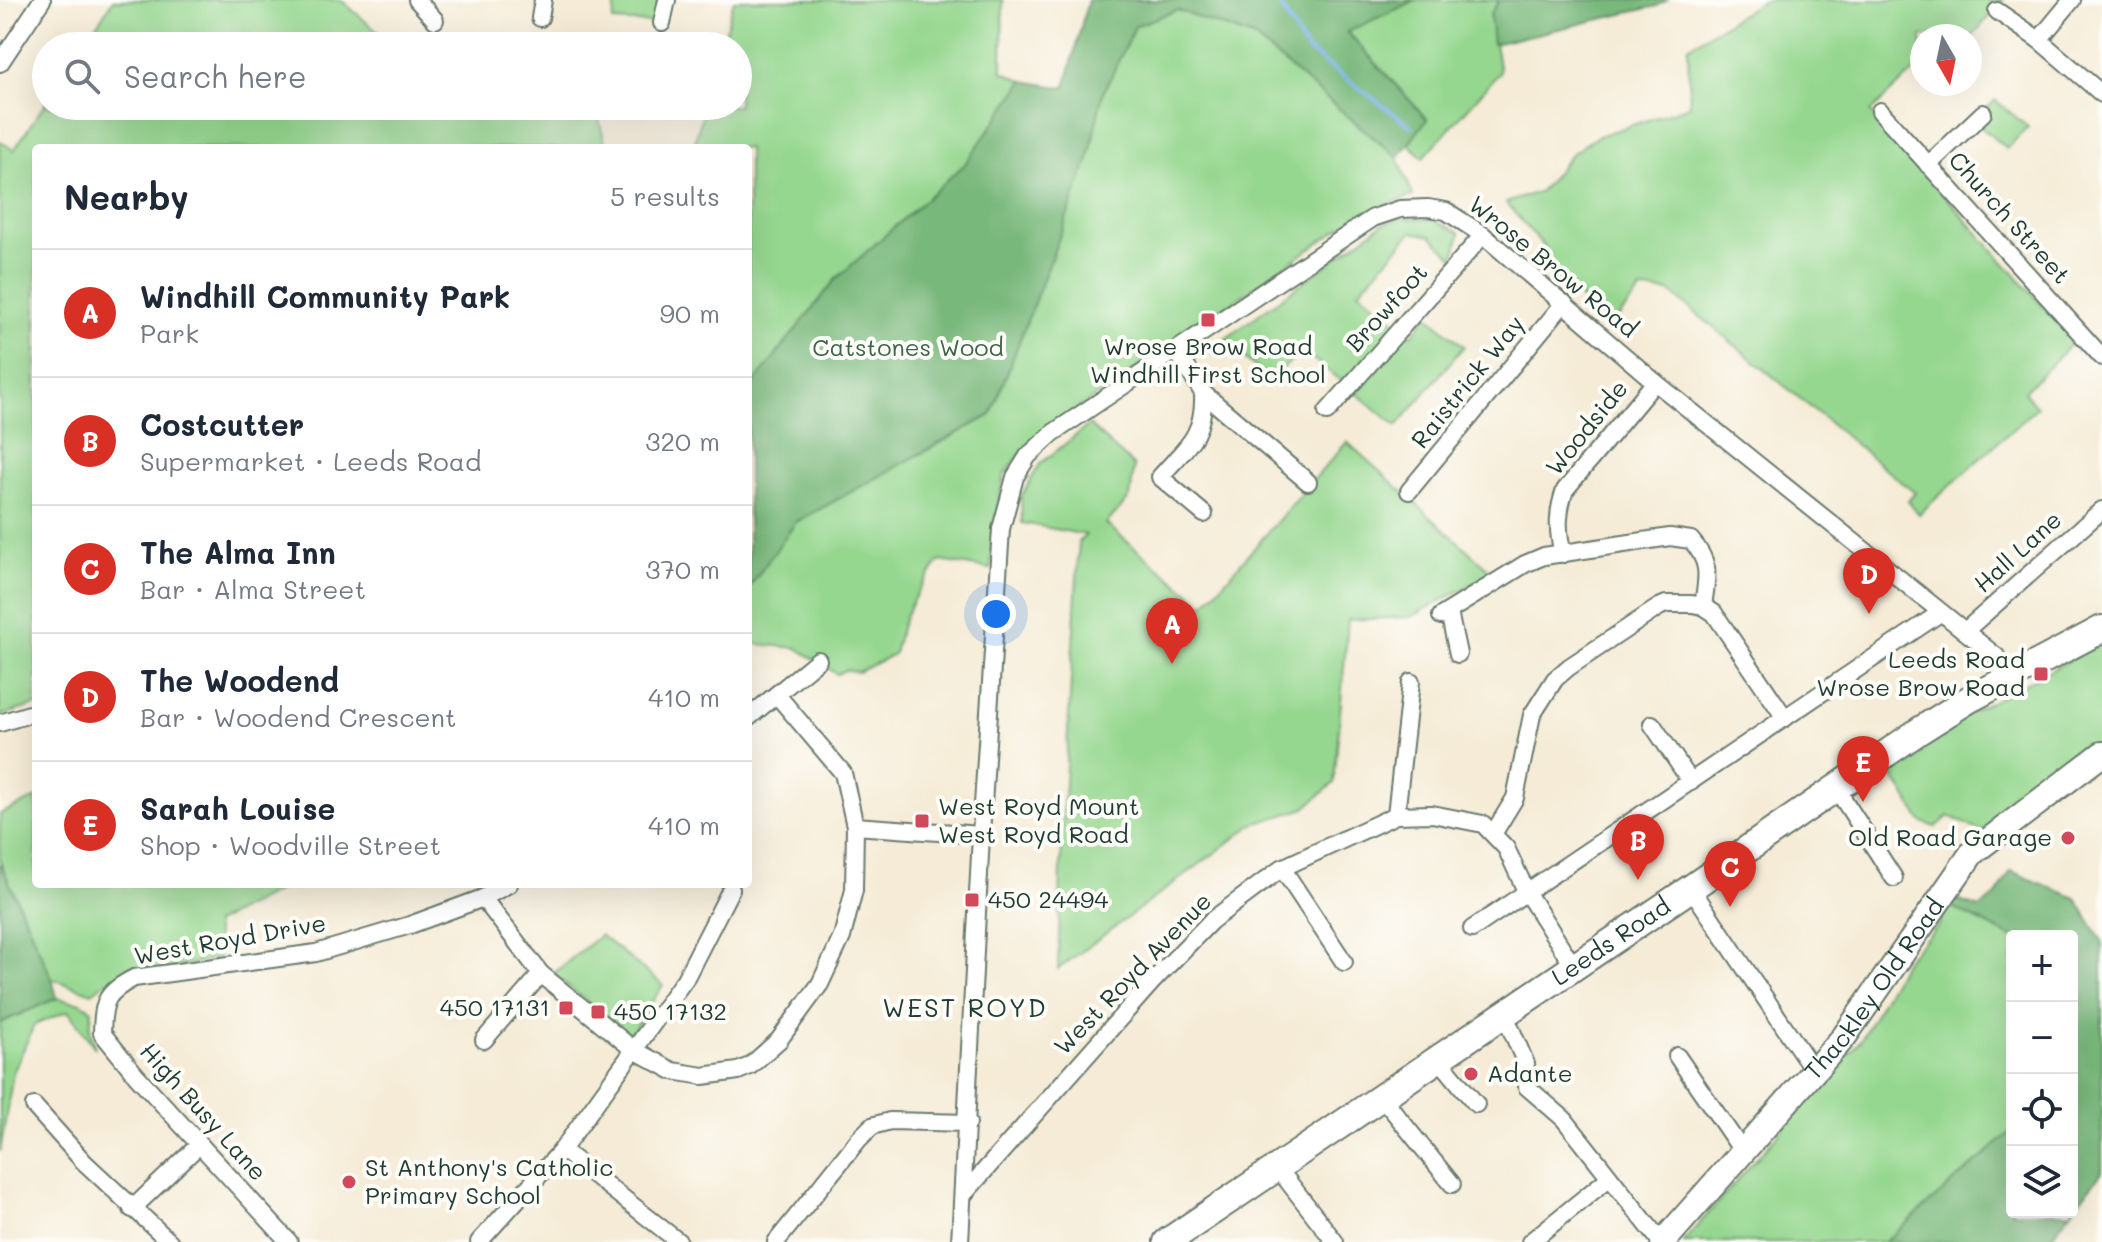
<!DOCTYPE html>
<html lang="en">
<head>
<meta charset="utf-8">
<style>
	:root { --surface:#fff; --page:#f2f2f3; --text:#1f2937; --muted:#747a83; --line:#e0e1e3; --accent:#d93025 }
	body { margin:0; font-family:Mali,sans-serif; background:var(--page); color:var(--text) }
	.controls { position:absolute; right:24px; bottom:24px; display:grid; overflow:hidden; border-radius:8px; box-shadow:0 8px 32px #0002 }
	.controls button { width:72px; height:72px; display:grid; place-items:center; padding:0; border:0; border-bottom:2px solid var(--line); background:var(--surface); color:var(--text); font:40px sans-serif }
	.compass { position:absolute; left:1910px; top:24px; width:72px; height:72px; border-radius:50%; background:var(--surface); box-shadow:0 8px 32px #0002; rotate:171deg }
	.you { position:absolute; left:996px; top:614px; width:28px; height:28px; margin:-20px; border:6px solid #fff; border-radius:50%; background:#1a73e8; box-shadow:0 0 0 12px #1a73e833 }
	.badge { display:grid; place-items:center; width:52px; height:52px; border-radius:50%; background:var(--accent); color:#fff; font-size:26px; font-weight:700 }
	.pin { position:absolute; translate:-50% -66px; filter:drop-shadow(0 2px 4px #0008) }
	.pin::after { content:''; position:absolute; top:42px; width:28px; height:24px; background:inherit; clip-path:polygon(0 0,100% 0,50% 100%) }
	.list { margin:0; padding:0; list-style:none }
	h2 { display:flex; justify-content:space-between; align-items:center; height:104px; margin:0; padding:0 32px; font-size:34px }
	h2 small { font-size:26px; font-weight:400; color:var(--muted) }
	.list li { display:grid; grid-template-columns:52px 1fr auto; gap:24px; align-items:center; box-sizing:border-box; height:128px; padding:0 32px; border-top:2px solid var(--line) }
	.list b { display:block; font-size:30px; white-space:nowrap }
	.list p { margin:0; font-size:26px; white-space:nowrap; color:var(--muted) }
	.list em { font-size:26px; font-style:normal; color:var(--muted) }
	.icon { flex:none; width:44px; height:44px; fill:none; stroke:currentColor; stroke-width:2; stroke-linecap:round; stroke-linejoin:round }
	.map { position:relative; flex:none; width:2102px; height:1242px; overflow:hidden }
	.search { position:absolute; background:var(--surface); box-shadow:0 8px 32px #0002; left:32px; top:32px; width:720px; height:88px; display:flex; align-items:center; gap:20px; box-sizing:border-box; padding:0 28px; border-radius:44px; color:var(--muted); font-size:30px }
	.panel { position:absolute; background:var(--surface); box-shadow:0 8px 32px #0002; left:32px; top:144px; width:720px; height:744px; border-radius:8px }
	.map>svg:first-child { display:block }
</style>
</head>
<body>
<div class="map">
<svg width="2102" height="1242" viewBox="0 0 2102 1242">
	<rect width="100%" height="100%" fill="#fdfcf7"/>
	<filter id="ink" filterUnits="userSpaceOnUse"><feTurbulence type="fractalNoise" baseFrequency=".0125" numOctaves="2"/><feDisplacementMap in="SourceGraphic" scale="16" xChannelSelector="R" yChannelSelector="G"/><feConvolveMatrix kernelMatrix="1 2 1 2 8 2 1 2 1" color-interpolation-filters="sRGB"/></filter>
	<filter id="wash" filterUnits="userSpaceOnUse"><feTurbulence type="fractalNoise" baseFrequency=".006" numOctaves="4" result="noise"/><feDisplacementMap in="SourceGraphic" scale="32" xChannelSelector="R" yChannelSelector="G"/><feGaussianBlur stdDeviation="1.8" result="paint"/><feColorMatrix in="noise" values="0 0 0 0 0 0 0 0 0 0 0 0 0 0 0 0 0 1.4 0 .05"/><feComposite in="paint" operator="in"/></filter>
	<g filter="url(#wash)">
		<rect width="100%" height="100%" fill="#f5ebd6"/>
		<g fill="#95d78f" stroke="#5a8a62" stroke-width="2">
			<path d="M 113,0 L 341,0 L 394,46 L 83,46 Z"/>
			<path d="M 616,0 L 659,0 L 654,23 L 613,21 Z"/>
			<path d="M 734,0 L 1003,0 L 1002,71 L 1024,81 L 965,164 L 835,280 L 748,391 L 748,148 L 693,148 L 705,106 L 738,106 L 738,46 L 721,46 Z"/>
			<path d="M 1416,0 L 1499,0 L 1490,15 L 1500,72 L 1423,158 L 1409,144 L 1427,119 L 1347,31 Z"/>
			<path d="M 1764,0 L 2003,0 L 1970,39 L 1970,36 L 1922,36 L 1922,64 L 1870,112 L 2074,341 L 2024,392 L 2037,407 L 1919,514 L 1908,501 L 1915,493 L 1670,292 L 1641,290 L 1612,325 L 1535,260 L 1546,249 L 1506,203 L 1541,191 L 1571,154 L 1596,137 L 1690,106 L 1688,47 Z"/>
			<path d="M 1177,10 L 1253,37 L 1398,158 L 1413,196 L 1362,213 L 1032,440 L 1004,475 L 992,535 L 991,569 L 940,561 C 914,594 903,613 894,654 L 858,672 L 845,670 L 837,674 L 797,648 L 748,643 L 748,589 L 796,522 L 991,415 L 1089,159 L 1102,95 L 1135,26 Z"/>
			<path d="M 1995,100 L 2028,127 L 2007,148 L 1974,122 Z"/>
			<path d="M 46,102 L 46,106 L 596,106 L 606,148 L 36,148 L 36,705 L 0,716 L 0,141 L 14,150 Z"/>
			<path d="M 1405,218 L 1434,220 L 1460,233 L 1454,258 L 1431,236 L 1412,232 L 1359,291 L 1412,335 L 1427,315 L 1464,346 L 1397,426 L 1302,350 L 1271,381 L 1224,340 L 1382,224 Z"/>
			<path d="M 1089,425 L 1134,466 L 1130,497 L 1106,524 L 1204,605 L 1347,442 L 1493,573 L 1411,617 L 1348,620 L 1334,783 L 1305,808 L 1254,824 L 1058,969 L 1062,835 L 1079,542 L 1086,535 L 1022,523 L 1021,497 L 1040,464 Z"/>
			<path d="M 2102,643 L 2102,742 L 1983,832 L 1949,816 L 1936,827 L 1922,822 L 1887,767 L 1958,719 Z"/>
			<path d="M 36,798 L 36,884 L 292,884 L 215,923 L 219,958 L 107,982 L 92,993 L 52,979 L 0,862 L 0,814 Z"/>
			<path d="M 1948,905 L 2012,937 L 2012,1131 L 1885,1242 L 1683,1242 L 1860,1041 L 1904,961 L 1939,925 Z"/>
			<path d="M 600,935 L 663,985 L 630,1036 L 553,974 Z"/>
			<path d="M 57,998 L 81,1003 L 92,1010 L 90,1029 L 95,1048 L 68,1011 L 34,1025 L 13,1073 L 0,1152 L 0,1023 Z"/>
		</g>
		<g fill="#78b87a" stroke="#4c7a57" stroke-width="2">
			<path d="M 1088,0 L 1416,0 L 1347,32 L 1427,119 L 1398,158 L 1253,37 L 1177,10 L 1135,26 L 1102,95 L 1089,159 L 991,415 L 796,522 L 748,589 L 748,391 L 835,280 L 965,164 L 1024,81 L 1065,88 Z"/>
			<path d="M 1499,0 L 1667,0 L 1657,6 L 1493,44 L 1490,15 Z"/>
			<path d="M 0,862 L 52,979 L 57,998 L 0,1023 Z"/>
			<path d="M 2011,871 L 2076,898 L 2102,941 L 2102,1172 L 2072,1210 L 2072,936 L 2012,937 L 1948,905 L 1954,899 L 1979,908 L 1995,897 Z"/>
			<path d="M 2012,1131 L 2012,1212 L 2071,1212 L 2047,1242 L 1885,1242 Z"/>
		</g>
		<g fill="none" stroke-linecap="round" stroke-linejoin="round">
			<path stroke="#80b6ef" stroke-width="4" d="M 1277,0 L 1306,49 L 1411,126"/>
		</g>
	</g>
	<g filter="url(#ink)">
		<g fill="none" stroke-linecap="round" stroke-linejoin="round">
			<defs>
				<g id="street">
					<path d="M 417,0 L 435,20"/>
					<path d="M 1997,11 L 2039,40 L 2102,94"/>
					<path d="M 540,18 L 543,0"/>
					<path d="M 662,23 L 667,0"/>
					<path d="M 2039,40 L 2072,0"/>
					<path d="M 0,63 L 42,0"/>
					<path d="M 1880,111 L 2102,357"/>
					<path d="M 1928,165 L 1983,113"/>
					<path d="M 1176,350 L 1203,393 L 1308,482"/>
					<path d="M 1203,393 C 1205,436 1186,447 1160,477 L 1204,514"/>
					<path d="M 1327,412 L 1483,235"/>
					<path d="M 1409,491 L 1564,303"/>
					<path d="M 1563,554 C 1557,530 1557,512 1565,490 L 1655,382"/>
					<path d="M 1449,612 L 1458,654"/>
					<path d="M 1441,616 L 1525,564 L 1544,556 L 1670,537 L 1691,540 C 1712,564 1707,577 1703,606"/>
					<path d="M 1965,631 L 2102,510"/>
					<path d="M 748,718 L 818,660"/>
					<path d="M 0,723 L 36,712"/>
					<path d="M 1652,724 L 1691,782"/>
					<path d="M 1836,788 L 1894,878"/>
					<path d="M 1396,815 L 1411,682"/>
					<path d="M 855,826 L 981,835"/>
					<path d="M 1493,834 L 1515,798 L 1532,715 L 1555,679 L 1569,667 L 1659,607 L 1666,604 L 1692,604 L 1703,606 L 1714,613 L 1785,718"/>
					<path d="M 1282,868 L 1344,962"/>
					<path d="M 1691,888 L 1814,1071"/>
					<path d="M 483,898 L 541,974 L 634,1050 L 673,1071 L 703,1076 L 738,1071 L 750,1066 L 779,1040 L 820,984 L 842,937 L 854,890 L 855,826 L 843,773 L 777,695"/>
					<path d="M 1472,929 L 1940,613"/>
					<path d="M 1504,1013 L 1526,1064"/>
					<path d="M 484,1040 L 541,974"/>
					<path d="M 1677,1056 L 1743,1152"/>
					<path d="M 1438,1058 L 1476,1104"/>
					<path d="M 1527,1087 L 1564,1119 L 1661,1242"/>
					<path d="M 1381,1096 L 1452,1184"/>
					<path d="M 34,1106 L 84,1162 L 170,1242"/>
					<path d="M 562,1150 L 679,1242"/>
					<path d="M 1277,1167 L 1335,1242"/>
					<path d="M 963,1195 L 1152,982 L 1211,921 L 1282,868 L 1396,815 L 1432,814 L 1483,824 L 1506,848 L 1527,893 L 1574,967"/>
					<path d="M 132,1209 L 200,1144"/>
					<path d="M 289,1242 L 136,1075 L 102,1033 C 103,1001 105,993 134,978 L 316,953 L 410,925 L 483,898 L 509,884"/>
					<path d="M 479,1242 L 562,1150 L 685,979 L 731,889"/>
					<path d="M 776,1242 L 859,1139 L 872,1126 L 890,1121 L 968,1123"/>
					<path d="M 960,1242 L 981,835 L 1001,529 L 1015,477 L 1028,456 L 1053,433 L 1373,218 L 1400,209 L 1428,208 L 1446,211 L 1483,235 L 1655,382 L 1997,657 L 2011,677"/>
					<path d="M 1530,1242 L 1609,1178"/>
				</g>
				<g id="secondary">
					<path id="s1" d="M 1663,1242 L 1844,1037 L 1972,853 L 2102,754"/>
				</g>
				<g id="primary">
					<path id="s2" d="M 1167,1242 L 1691,888 L 1919,731 L 1968,700 L 2102,629"/>
				</g>
			</defs>
			<use href="#street" stroke="#6a7a6d" stroke-width="20"/>
			<use href="#secondary" stroke="#6a7a6d" stroke-width="28"/>
			<use href="#primary" stroke="#6a7a6d" stroke-width="30"/>
			<use href="#street" stroke="#fff" stroke-width="16"/>
			<use href="#secondary" stroke="#fff" stroke-width="24"/>
			<use href="#primary" stroke="#fff" stroke-width="26"/>
		</g>
	</g>
	<g fill="#d1495b" stroke="#fdfcf7" stroke-width="3">
		<rect x="1200" y="312" width="16" height="16" rx="4"/>
		<rect x="2033" y="666" width="16" height="16" rx="4"/>
		<rect x="914" y="813" width="16" height="16" rx="4"/>
		<circle cx="2068" cy="838" r="8"/>
		<rect x="964" y="892" width="16" height="16" rx="4"/>
		<rect x="558" y="1000" width="16" height="16" rx="4"/>
		<rect x="590" y="1004" width="16" height="16" rx="4"/>
		<circle cx="1471" cy="1074" r="8"/>
		<circle cx="349" cy="1182" r="8"/>
	</g>
	<g text-anchor="middle" stroke-width="8" stroke-linejoin="round" paint-order="stroke">
		<g font-size="24" fill="#1f3d34" stroke="#fdfcf7">
			<text transform="translate(2009 218) rotate(48)" y="8">Church Street</text>
			<text transform="translate(1553 267) rotate(39)" y="8">Wrose Brow Road</text>
			<text transform="translate(1387 308) rotate(-48)" y="8">Browfoot</text>
			<text transform="translate(1468 382) rotate(-51)" y="8">Raistrick Way</text>
			<text transform="translate(1587 428) rotate(-51)" y="8">Woodside</text>
			<text transform="translate(2018 552) rotate(-42)" y="8">Hall Lane</text>
			<text transform="translate(230 940) rotate(-10)" y="8">West Royd Drive</text>
			<text dy="8" stroke="none"><textPath href="#s2" startOffset="536">Leeds Road</textPath></text>
			<text transform="translate(1133 974) rotate(-46)" y="8">West Royd Avenue</text>
			<text dy="8" stroke="none"><textPath href="#s1" startOffset="330">Thackley Old Road</textPath></text>
			<text transform="translate(203 1112) rotate(48)" y="8">High Busy Lane</text>
		</g>
		<g font-size="24" fill="#1f3d34" stroke="#fdfcf7" text-anchor="start">
			<text x="1208" y="355" text-anchor="middle">Wrose Brow Road<tspan x="1208" dy="28">Windhill First School</tspan></text>
			<text x="2025" y="668" text-anchor="end">Leeds Road<tspan x="2025" dy="28">Wrose Brow Road</tspan></text>
			<text x="938" y="815">West Royd Mount<tspan x="938" dy="28">West Royd Road</tspan></text>
			<text x="2052" y="846" text-anchor="end">Old Road Garage</text>
			<text x="988" y="908">450 24494</text>
			<text x="550" y="1016" text-anchor="end">450 17131</text>
			<text x="614" y="1020">450 17132</text>
			<text x="1487" y="1082">Adante</text>
			<text x="365" y="1176">St Anthony's Catholic<tspan x="365" dy="28">Primary School</tspan></text>
		</g>
		<g font-size="24" fill="#3c644b" stroke="#fdfcf7">
			<text x="908" y="356">Catstones Wood</text>
		</g>
		<g font-size="26" letter-spacing="2" fill="#1f3d34" stroke="#fdfcf7">
			<text x="965" y="1017">WEST ROYD</text>
		</g>
	</g>
</svg>
<div class="controls">
<button>+</button>
<button>−</button>
<button><svg class="icon" aria-label="locate" viewBox="0 0 24 24"><circle cx="12" cy="12" r="6"/><path d="M12 2v4M12 18v4M2 12h4M18 12h4"/></svg></button>
<button><svg class="icon" aria-label="layers" viewBox="0 0 24 24"><path d="M12 4l9 5-9 5-9-5zM3 14l9 5 9-5"/></svg></button>
</div>
<svg class="compass" viewBox="-18 -18 36 36"><path d="M0-13l5 13h-10z" fill="#e53935"/><path d="M0 13l5-13h-10z" fill="#747a83"/></svg>
<div class="you"></div>
<div class="pin badge" style="left:1172px;top:664px">A</div>
<div class="pin badge" style="left:1638px;top:880px">B</div>
<div class="pin badge" style="left:1730px;top:907px">C</div>
<div class="pin badge" style="left:1869px;top:614px">D</div>
<div class="pin badge" style="left:1863px;top:802px">E</div>
<div class="search"><svg class="icon" aria-label="search" viewBox="0 0 24 24"><circle cx="10" cy="10" r="6"/><path d="M15 15l6 6"/></svg>Search here</div>
<section class="panel">
<h2>Nearby<small>5 results</small></h2>
<ul class="list">
<li><span class="badge">A</span><div><b>Windhill Community Park</b><p>Park</p></div><em>90 m</em></li>
<li><span class="badge">B</span><div><b>Costcutter</b><p>Supermarket · Leeds Road</p></div><em>320 m</em></li>
<li><span class="badge">C</span><div><b>The Alma Inn</b><p>Bar · Alma Street</p></div><em>370 m</em></li>
<li><span class="badge">D</span><div><b>The Woodend</b><p>Bar · Woodend Crescent</p></div><em>410 m</em></li>
<li><span class="badge">E</span><div><b>Sarah Louise</b><p>Shop · Woodville Street</p></div><em>410 m</em></li>
</ul>
</section>
</div>
</body>
</html>
